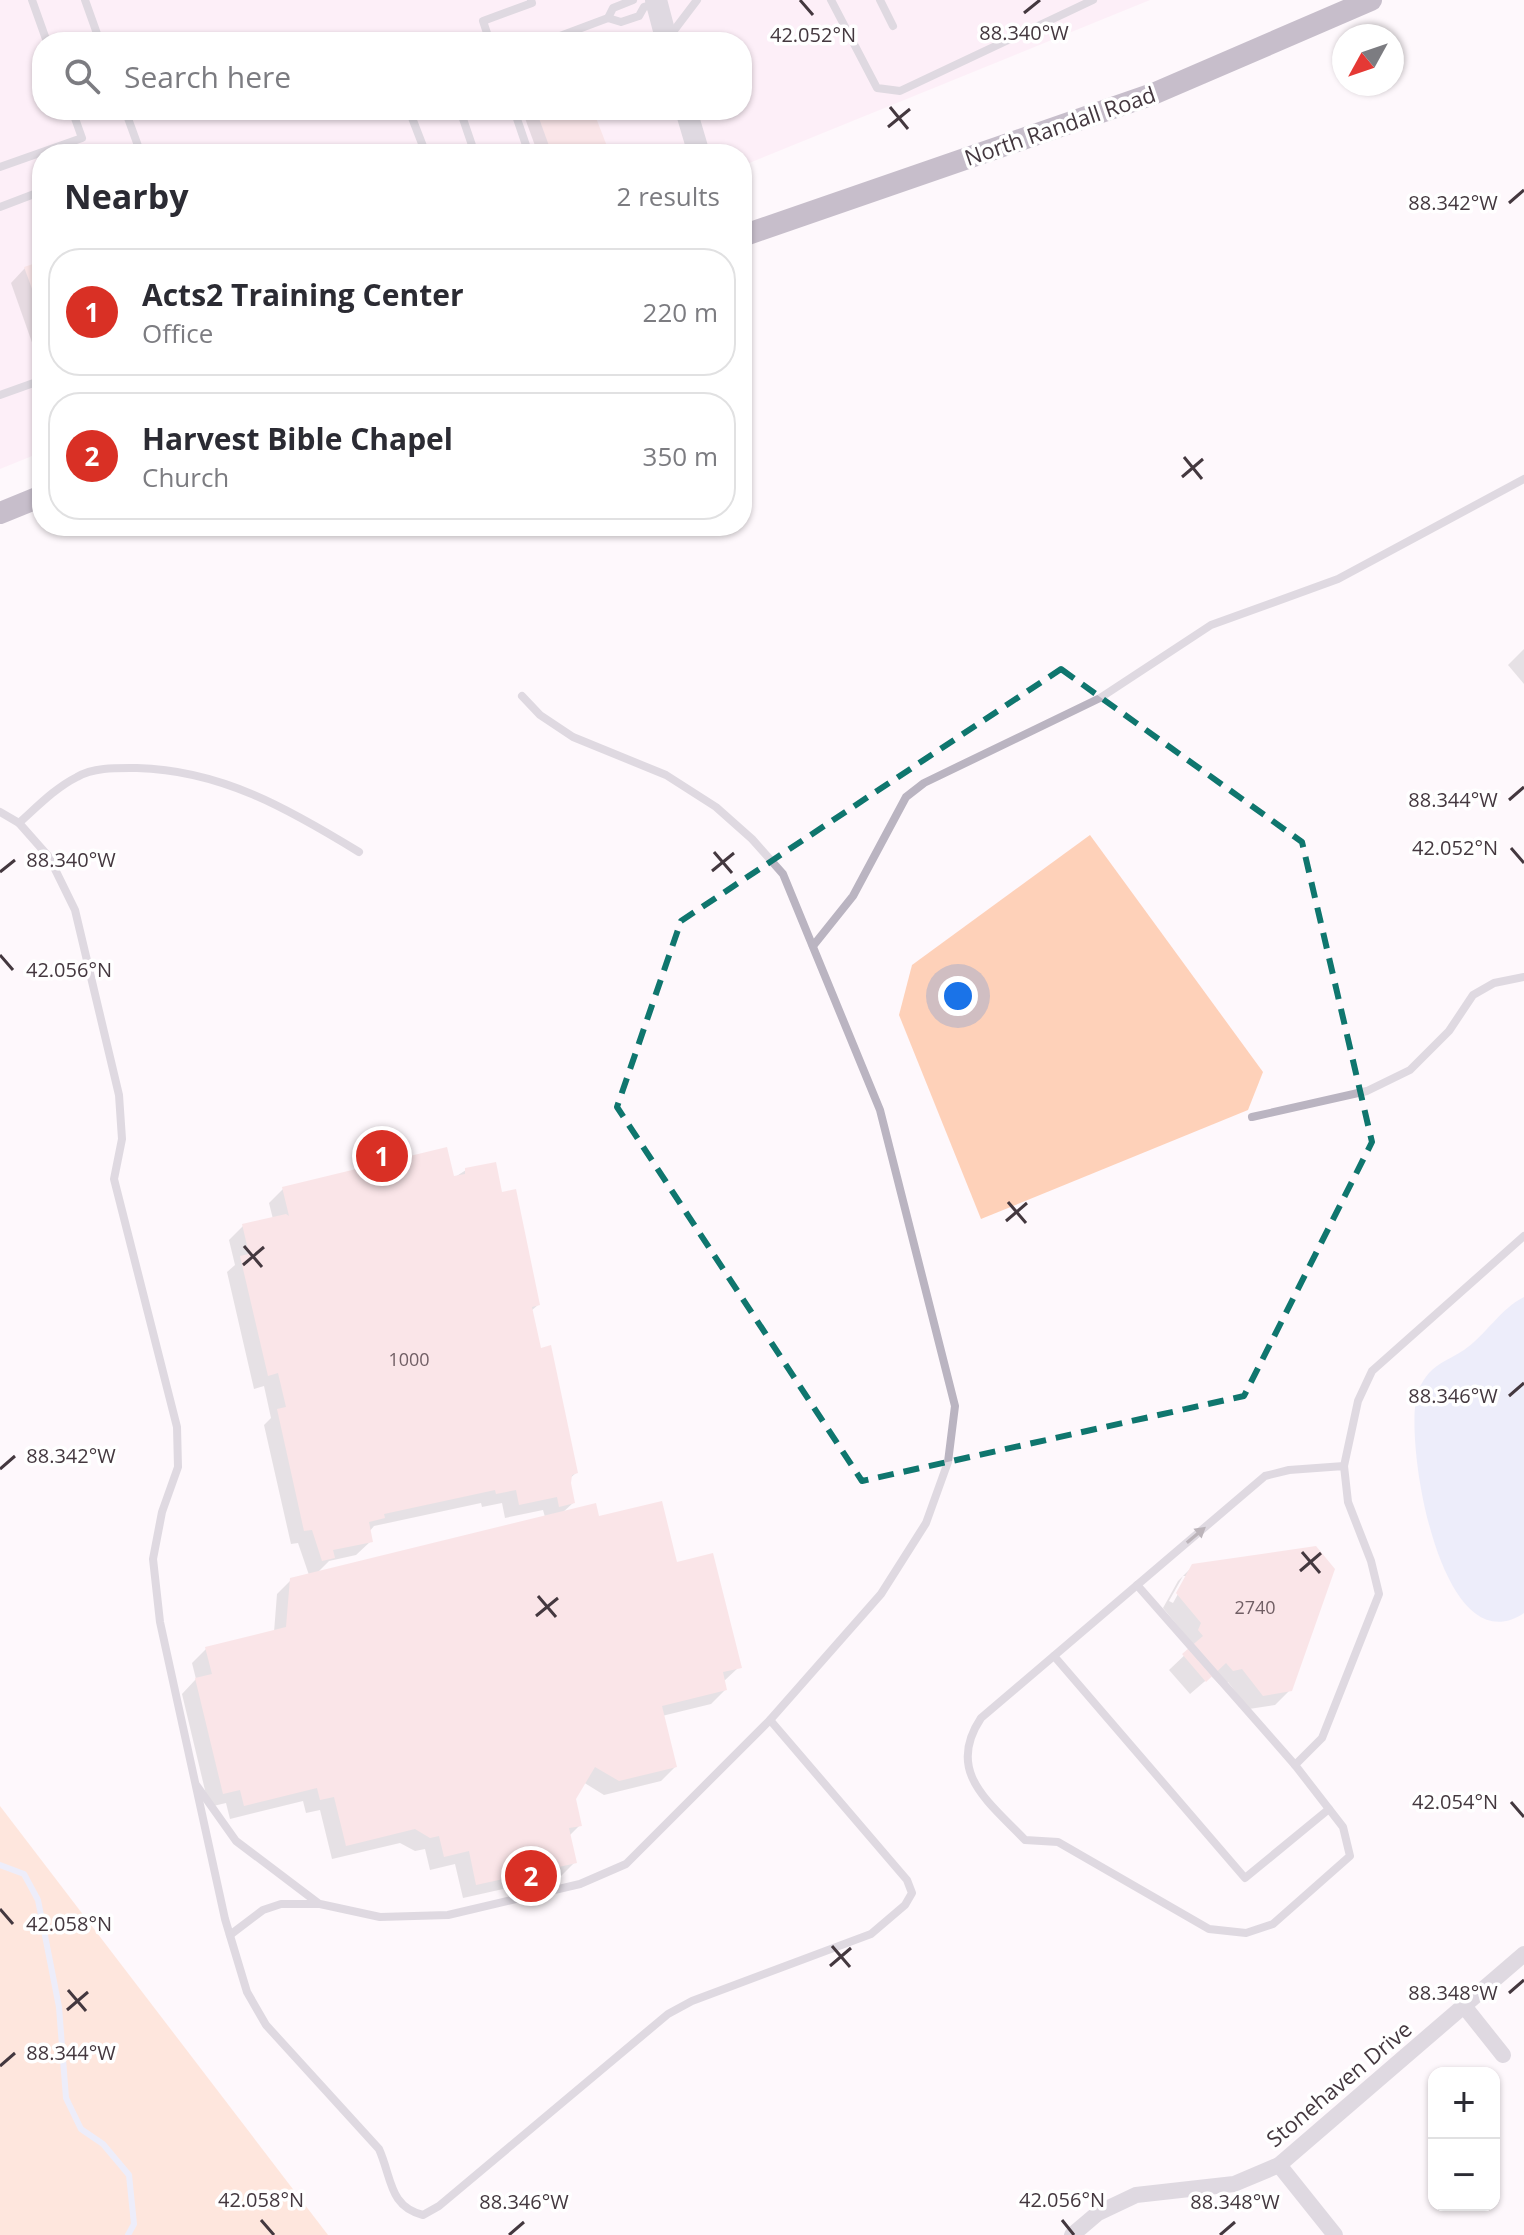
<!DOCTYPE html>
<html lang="en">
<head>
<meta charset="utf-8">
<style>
	:root { --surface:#fff; --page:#f7f7f7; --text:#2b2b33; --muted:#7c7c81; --line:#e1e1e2; --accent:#d93025 }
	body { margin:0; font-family:"Open Sans",sans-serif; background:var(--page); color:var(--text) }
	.controls { position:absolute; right:24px; bottom:24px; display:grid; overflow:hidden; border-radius:16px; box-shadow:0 2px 6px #0004 }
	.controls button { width:72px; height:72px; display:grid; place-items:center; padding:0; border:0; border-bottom:2px solid var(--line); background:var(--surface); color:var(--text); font:40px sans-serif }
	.compass { position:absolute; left:1332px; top:24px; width:72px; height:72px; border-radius:50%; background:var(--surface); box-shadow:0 2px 6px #0004; rotate:230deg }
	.you { position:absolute; left:958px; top:996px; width:28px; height:28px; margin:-20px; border:6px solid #fff; border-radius:50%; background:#1a73e8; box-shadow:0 0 0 12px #1a73e833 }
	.badge { display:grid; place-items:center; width:52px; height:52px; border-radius:50%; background:var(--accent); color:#fff; font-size:26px; font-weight:700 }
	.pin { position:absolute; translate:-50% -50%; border:4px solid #fff; box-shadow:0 2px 8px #0006 }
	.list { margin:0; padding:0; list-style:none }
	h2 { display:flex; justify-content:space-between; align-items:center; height:104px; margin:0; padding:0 32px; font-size:34px }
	h2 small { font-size:26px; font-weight:400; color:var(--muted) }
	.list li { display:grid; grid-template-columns:52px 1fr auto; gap:24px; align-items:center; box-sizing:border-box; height:128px; margin:0 16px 16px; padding:0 16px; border:2px solid var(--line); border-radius:32px }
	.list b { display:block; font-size:30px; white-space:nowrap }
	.list p { margin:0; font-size:26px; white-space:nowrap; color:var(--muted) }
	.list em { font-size:26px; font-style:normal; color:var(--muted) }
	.icon { flex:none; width:44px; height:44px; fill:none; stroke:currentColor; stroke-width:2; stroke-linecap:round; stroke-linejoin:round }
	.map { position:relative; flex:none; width:1524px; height:2235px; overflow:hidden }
	.search { position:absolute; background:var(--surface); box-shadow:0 2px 6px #0004; left:32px; top:32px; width:720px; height:88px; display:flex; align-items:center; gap:20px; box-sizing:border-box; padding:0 28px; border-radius:32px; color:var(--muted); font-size:30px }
	.panel { position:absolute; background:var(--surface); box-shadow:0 2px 6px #0004; left:32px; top:144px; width:720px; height:392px; border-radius:32px }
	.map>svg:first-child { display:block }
</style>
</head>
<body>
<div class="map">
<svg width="1524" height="2235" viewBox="0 0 1524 2235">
	<rect width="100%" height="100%" fill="#fef8fc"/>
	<path fill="#fde5f3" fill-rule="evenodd" d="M 0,0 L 1150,0 L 742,166 L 742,154 L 42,154 L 42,452 L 0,469 ZM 42,42 L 742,42 L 742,110 L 42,110 Z"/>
	<g fill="#fed1b9">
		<path d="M 1090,835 L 1263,1072 L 1248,1110 L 981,1219 L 899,1015 L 912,965 Z"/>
		<path d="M 0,1806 L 328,2235 L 0,2235 Z"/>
	</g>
	<path fill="#dae0f9" d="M 1524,1297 L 1524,1613 C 1441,1669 1404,1443 1417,1395 C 1419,1387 1424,1379 1429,1373 C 1439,1362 1452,1358 1464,1350 C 1486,1335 1500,1309 1524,1297 Z"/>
	<g fill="#0003" fill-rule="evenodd">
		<path d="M 522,110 L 591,110 L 607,154 L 538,154 Z"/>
		<path d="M 42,263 L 42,349 L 35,351 L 11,283 L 25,268 Z"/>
		<path d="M 1524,649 L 1524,684 L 1508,665 Z"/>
		<path d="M 466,1170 L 501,1194 L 538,1305 L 531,1311 L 539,1350 L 576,1473 L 569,1479 L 573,1503 L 562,1513 L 598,1519 L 675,1564 L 739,1667 L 723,1682 L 725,1690 L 711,1704 L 662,1716 L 675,1767 L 661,1781 L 604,1795 L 583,1782 L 574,1798 L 580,1825 L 569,1836 L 575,1862 L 561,1876 L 463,1898 L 455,1864 L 430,1870 L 425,1849 L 415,1851 L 400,1843 L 332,1859 L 320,1810 L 306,1813 L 303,1801 L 230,1819 L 226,1803 L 209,1807 L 182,1694 L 196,1679 L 192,1663 L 206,1649 L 274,1632 L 277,1594 L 291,1580 L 309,1575 L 298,1543 L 291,1544 L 264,1425 L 271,1418 L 264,1386 L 254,1389 L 227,1272 L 235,1265 L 229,1240 L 243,1226 L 273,1219 L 269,1203 L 283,1189 L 452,1179 ZM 481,1503 L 482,1507 L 502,1503 L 505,1518 L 543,1510 L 545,1517 L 317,1573 L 329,1561 L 356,1555 L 371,1541 L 369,1532 L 374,1526 Z"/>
		<path d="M 1193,1566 L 1290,1690 L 1275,1705 L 1249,1709 L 1228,1682 L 1219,1684 L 1211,1676 L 1190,1694 L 1169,1670 L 1190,1650 L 1188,1638 L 1163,1608 L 1178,1581 ZM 1183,1576 L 1188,1576 L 1173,1603 L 1169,1601 Z"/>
	</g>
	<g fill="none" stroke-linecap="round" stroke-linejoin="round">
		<path stroke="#dae0f9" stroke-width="6" d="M 0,1865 L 24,1874 L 38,1900 L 59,2007 L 66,2098 L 81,2129 L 103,2144 L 129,2175 L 134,2224 L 128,2235"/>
	</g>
	<g fill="#f6cfd1">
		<path d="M 536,110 L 593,110 L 610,154 L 552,154 Z"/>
		<path d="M 42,261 L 42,316 L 24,267 Z"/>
		<path d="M 447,1147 L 454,1176 L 465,1174 L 465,1168 L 496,1162 L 502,1192 L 516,1189 L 540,1305 L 532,1307 L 541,1348 L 551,1345 L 578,1473 L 572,1475 L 571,1483 L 575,1503 L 559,1507 L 557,1497 L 519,1505 L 516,1490 L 496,1494 L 495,1490 L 384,1514 L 385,1518 L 369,1522 L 373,1542 L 333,1550 L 335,1558 L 322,1561 L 312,1530 L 304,1531 L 277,1409 L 286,1407 L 278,1373 L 268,1376 L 240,1256 L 249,1254 L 242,1224 L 286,1214 L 289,1216 L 282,1187 Z"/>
		<path d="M 662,1501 L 677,1562 L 713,1553 L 742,1668 L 723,1672 L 727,1690 L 662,1706 L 677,1767 L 619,1781 L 595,1767 L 576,1799 L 582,1826 L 569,1828 L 577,1863 L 476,1885 L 469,1851 L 444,1857 L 439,1836 L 430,1838 L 415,1829 L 346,1846 L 334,1797 L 320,1800 L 317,1788 L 244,1806 L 240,1790 L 223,1794 L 195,1678 L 212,1674 L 205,1647 L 286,1627 L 290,1578 L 596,1503 L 599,1516 Z"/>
		<path d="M 1316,1546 L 1335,1569 L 1292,1691 L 1263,1696 L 1242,1669 L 1233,1671 L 1226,1663 L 1206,1682 L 1182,1654 L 1203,1636 L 1198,1630 L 1201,1623 L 1176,1593 L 1192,1564 Z"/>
	</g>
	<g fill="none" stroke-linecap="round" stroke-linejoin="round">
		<g stroke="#bab4c1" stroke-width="8">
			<path d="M 32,0 L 47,42"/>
			<path d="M 85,0 L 100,42"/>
			<path d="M 831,0 L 877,88 L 900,91 L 1093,0"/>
			<path d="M 880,0 L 893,26"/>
			<path d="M 608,18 L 613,8 L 633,0"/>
			<path d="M 669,37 L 697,0"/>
			<path d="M 490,42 L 483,21 L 532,3 L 531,0"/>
			<path d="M 544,42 L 608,18 L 621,22 L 639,16 L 644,7 L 656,4"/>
			<path d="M 125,110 L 141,154"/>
			<path d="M 409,110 L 426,154"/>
			<path d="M 460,110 L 475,154"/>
			<path d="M 514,110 L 529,154"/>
			<path d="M 0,167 L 82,138 L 72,110"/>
			<path d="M 0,207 L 42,191"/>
			<path d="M 0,395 L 42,380"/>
			<path d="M 0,812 L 19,823"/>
			<path d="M 359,852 C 289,809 221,770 137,768 C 118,768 94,767 77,777 C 55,788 37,807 19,823 L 49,857 L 75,910 L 119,1095 L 122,1139 L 114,1179 L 177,1427 L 178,1467 L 162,1512 L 153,1559 L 160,1622 L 225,1919 L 247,1992 L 266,2025 L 379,2149 C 392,2178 389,2207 423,2215 L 439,2206 L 668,2014 L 692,2001 L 871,1934 L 905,1905 L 912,1893 L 907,1880 L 770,1720"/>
			<path d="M 813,946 L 853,896 L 906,797 L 924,783 L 1100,698 L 1211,625 L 1338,579 L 1524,479"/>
			<path d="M 1252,1117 L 1367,1091 L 1410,1070 L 1449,1031 L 1473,995 L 1494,983 L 1524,977"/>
			<path d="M 1344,1466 L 1289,1470 L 1265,1476 L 981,1718 C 945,1772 989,1802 1025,1840 L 1058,1842 L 1209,1929 L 1246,1933 L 1273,1924 L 1350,1856 L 1343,1827 L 1295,1765 L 1322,1738 L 1379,1594 L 1371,1561 L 1348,1502 L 1344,1466 L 1358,1401 L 1372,1371 L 1524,1236"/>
			<path d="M 1137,1585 L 1295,1765"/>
			<path d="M 1054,1656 L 1245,1878 L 1329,1809"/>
			<path d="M 197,1786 L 236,1841 L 318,1903"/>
			<path d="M 230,1935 L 263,1910 L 281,1904 L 320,1904 L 380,1917 L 448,1915 L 580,1884 L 626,1864 L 770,1720 L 881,1594 L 926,1523 L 948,1462 L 955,1406 L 880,1110 L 783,874 L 752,839 L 716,807 L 666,775 L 573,737 L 540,715 L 522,696"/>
		</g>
		<g stroke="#bab4c1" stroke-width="16">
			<path d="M 1464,2006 L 1503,2055"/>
			<path d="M 1279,2165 L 1335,2235"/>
			<path d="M 1072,2235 L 1098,2213 L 1136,2195 L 1234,2184 L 1279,2165 L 1524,1954"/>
		</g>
		<g stroke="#bab4c1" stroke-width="22">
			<path d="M 656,0 L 667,42"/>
			<path d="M 686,110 L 699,154"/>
		</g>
		<g stroke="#857990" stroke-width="22">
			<path d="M 742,236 L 1153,94 L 1371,0"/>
			<path d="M 0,513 L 42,496"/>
		</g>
	</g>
	<defs><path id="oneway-solid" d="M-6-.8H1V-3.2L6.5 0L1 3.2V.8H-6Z" transform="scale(2)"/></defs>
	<use fill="#6d636c" href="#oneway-solid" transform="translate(1196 1535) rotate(-40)"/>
	<path d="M0 0H1524V2235H0ZM 1061,669 L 1302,842 L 1372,1142 L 1244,1396 L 862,1481 L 617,1107 L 681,921 Z" fill="#fef8fc" fill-opacity=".55" fill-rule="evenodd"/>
	<path fill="none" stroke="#0f766e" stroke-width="6" stroke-dasharray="16 10" stroke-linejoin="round" d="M 1061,669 L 1302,842 L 1372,1142 L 1244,1396 L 862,1481 L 617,1107 L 681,921 Z"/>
	<path fill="none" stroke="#44383f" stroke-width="3" d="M 800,0 L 813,15M 1024,13 L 1040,0M 890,107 L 908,129M 888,127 L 910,109M 1509,203 L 1524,190M 1184,457 L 1202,479M 1182,477 L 1203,459M 1509,800 L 1524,787M 1511,848 L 1524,863M 714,852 L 732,873M 712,871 L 734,853M 0,872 L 15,860M 0,955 L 13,970M 1008,1202 L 1026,1223M 1006,1221 L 1027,1203M 244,1246 L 262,1267M 243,1265 L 264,1247M 1509,1396 L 1524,1383M 0,1469 L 15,1456M 1302,1552 L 1320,1573M 1300,1571 L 1321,1553M 538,1596 L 556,1617M 536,1616 L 558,1598M 1511,1802 L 1524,1817M 0,1909 L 13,1924M 832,1946 L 850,1967M 830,1966 L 851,1948M 68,1990 L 86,2011M 1509,1993 L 1524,1980M 67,2010 L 88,1992M 0,2066 L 15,2053M 261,2220 L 274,2235M 1062,2220 L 1074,2235M 509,2235 L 524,2222M 1220,2235 L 1235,2222"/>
	<g text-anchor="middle" stroke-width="7" stroke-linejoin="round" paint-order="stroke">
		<g font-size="18" fill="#705e64">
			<text x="409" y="1366">1000</text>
			<text x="1255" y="1614">2740</text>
		</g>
		<g font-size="22" fill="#44383f" stroke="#fff">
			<text transform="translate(1060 126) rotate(-19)" y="8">North Randall Road</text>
			<text transform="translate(1339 2084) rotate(-40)" y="8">Stonehaven Drive</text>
		</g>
	</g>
	<g font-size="20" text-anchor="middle" fill="#44383f" stroke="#fff" stroke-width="7" stroke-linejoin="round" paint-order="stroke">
		<text x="1024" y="40">88.340°W</text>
		<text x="813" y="42">42.052°N</text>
		<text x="1453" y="210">88.342°W</text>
		<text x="1453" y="807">88.344°W</text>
		<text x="1455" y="855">42.052°N</text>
		<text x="71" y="867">88.340°W</text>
		<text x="69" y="977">42.056°N</text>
		<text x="1453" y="1403">88.346°W</text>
		<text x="71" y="1463">88.342°W</text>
		<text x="1455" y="1809">42.054°N</text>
		<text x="69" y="1931">42.058°N</text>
		<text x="1453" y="2000">88.348°W</text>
		<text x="71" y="2060">88.344°W</text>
		<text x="261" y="2207">42.058°N</text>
		<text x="1062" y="2207">42.056°N</text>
		<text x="524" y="2209">88.346°W</text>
		<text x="1235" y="2209">88.348°W</text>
	</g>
</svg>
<div class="controls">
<button>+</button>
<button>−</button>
</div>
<svg class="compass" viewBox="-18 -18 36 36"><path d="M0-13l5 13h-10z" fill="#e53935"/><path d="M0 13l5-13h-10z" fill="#7c7c81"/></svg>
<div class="you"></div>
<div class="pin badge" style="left:382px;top:1156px">1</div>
<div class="pin badge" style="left:531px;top:1876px">2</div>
<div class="search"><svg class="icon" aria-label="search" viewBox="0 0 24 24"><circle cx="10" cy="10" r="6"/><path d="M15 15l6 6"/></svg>Search here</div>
<section class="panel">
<h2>Nearby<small>2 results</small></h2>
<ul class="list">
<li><span class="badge">1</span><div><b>Acts2 Training Center</b><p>Office</p></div><em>220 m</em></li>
<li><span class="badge">2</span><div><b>Harvest Bible Chapel</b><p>Church</p></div><em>350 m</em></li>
</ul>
</section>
</div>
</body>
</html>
